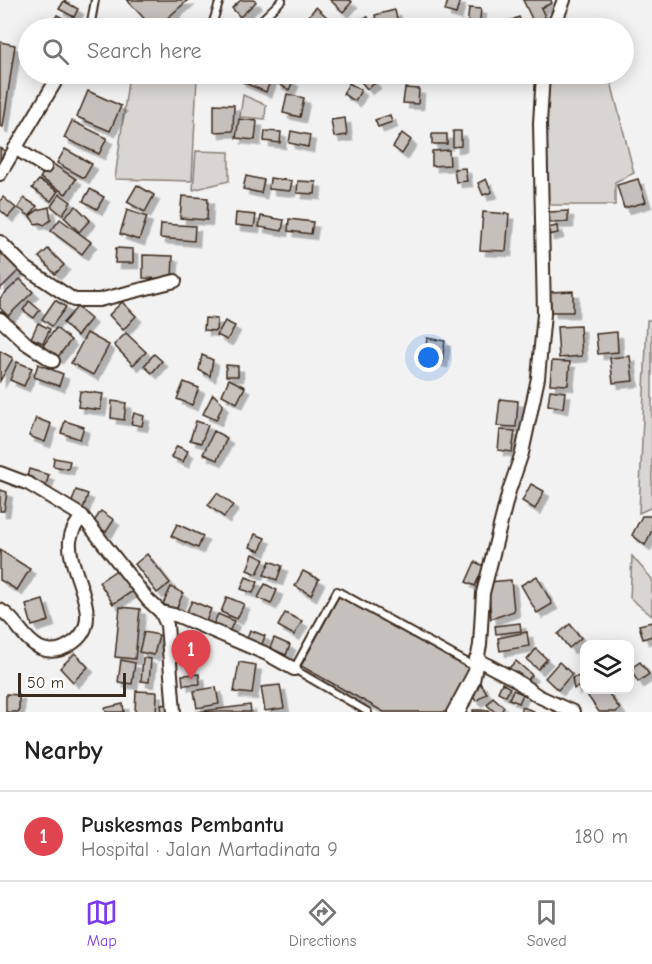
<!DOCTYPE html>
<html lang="en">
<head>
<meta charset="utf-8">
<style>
	:root { --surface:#fff; --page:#f6f6f6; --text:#222; --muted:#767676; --line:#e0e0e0; --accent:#7c3aed }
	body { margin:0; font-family:"Comic Neue",sans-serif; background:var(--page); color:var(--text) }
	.controls { position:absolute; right:18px; bottom:18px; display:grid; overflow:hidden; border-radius:12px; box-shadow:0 3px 15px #0003 }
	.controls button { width:54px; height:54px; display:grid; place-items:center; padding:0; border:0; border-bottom:2px solid var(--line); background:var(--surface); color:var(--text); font:30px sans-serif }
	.scale { position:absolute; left:18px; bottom:15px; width:108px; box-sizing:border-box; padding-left:6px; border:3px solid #3b2a1e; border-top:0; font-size:16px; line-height:21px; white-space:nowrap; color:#3b2a1e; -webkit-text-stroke:4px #fff; paint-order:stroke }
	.you { position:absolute; left:429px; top:358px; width:21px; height:21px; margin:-15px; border:4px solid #fff; border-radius:50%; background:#1a73e8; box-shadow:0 0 0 9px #1a73e833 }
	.badge { display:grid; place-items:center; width:39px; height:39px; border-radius:50%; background:var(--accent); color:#fff; font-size:20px; font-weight:700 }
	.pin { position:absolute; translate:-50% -50px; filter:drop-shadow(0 2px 3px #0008) }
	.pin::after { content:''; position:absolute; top:32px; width:21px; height:18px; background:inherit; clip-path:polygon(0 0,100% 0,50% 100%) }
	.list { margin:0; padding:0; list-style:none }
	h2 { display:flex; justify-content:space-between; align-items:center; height:78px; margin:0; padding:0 24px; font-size:26px }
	h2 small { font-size:20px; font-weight:400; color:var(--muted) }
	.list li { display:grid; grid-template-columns:39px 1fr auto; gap:18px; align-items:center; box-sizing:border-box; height:90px; padding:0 24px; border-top:2px solid var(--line) }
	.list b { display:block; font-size:22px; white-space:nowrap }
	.list p { margin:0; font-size:20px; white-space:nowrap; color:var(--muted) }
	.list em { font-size:20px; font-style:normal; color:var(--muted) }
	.icon { flex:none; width:33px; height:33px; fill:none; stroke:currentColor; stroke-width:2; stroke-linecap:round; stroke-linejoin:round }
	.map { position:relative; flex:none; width:652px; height:712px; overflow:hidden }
	.search { position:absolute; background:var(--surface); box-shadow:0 3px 15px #0003; left:18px; right:18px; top:18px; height:66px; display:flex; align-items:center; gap:15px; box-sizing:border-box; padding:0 21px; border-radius:33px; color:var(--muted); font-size:22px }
	.sheet { height:168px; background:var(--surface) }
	nav { display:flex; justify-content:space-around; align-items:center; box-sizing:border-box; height:84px; border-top:2px solid var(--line); background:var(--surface); font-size:16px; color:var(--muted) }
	nav a { display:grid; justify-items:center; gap:3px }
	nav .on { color:var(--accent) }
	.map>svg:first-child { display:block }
</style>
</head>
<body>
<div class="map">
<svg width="652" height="712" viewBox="0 0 652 712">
	<defs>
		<filter id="shadow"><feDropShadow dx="5.5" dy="5.5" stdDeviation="0" flood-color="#0004"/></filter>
	</defs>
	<rect width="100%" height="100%" fill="#f3f2f2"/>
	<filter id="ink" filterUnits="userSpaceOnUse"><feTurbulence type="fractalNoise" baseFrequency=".0167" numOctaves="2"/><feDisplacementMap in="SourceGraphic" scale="12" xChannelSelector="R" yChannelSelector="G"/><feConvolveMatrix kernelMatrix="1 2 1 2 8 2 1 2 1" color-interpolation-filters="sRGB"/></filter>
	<g filter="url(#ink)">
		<g fill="#d8d5d2" stroke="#8a8078" stroke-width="1.5">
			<path d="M 129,74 L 197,77 L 192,181 L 115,179 Z"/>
			<path d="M 545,74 L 609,74 L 634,173 L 615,182 L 615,205 L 551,205 L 545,199 Z"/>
			<path d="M 243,95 L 266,105 L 265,119 L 240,117 Z"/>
			<path d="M 196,151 L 229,152 L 229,181 L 193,190 Z"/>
			<path d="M 647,320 L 652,320 L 652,507 L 639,513 Z"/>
			<path d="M 632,556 L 652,579 L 652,616 L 630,598 Z"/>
		</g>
		<g fill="#c6c0bd" stroke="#3b2a1e" stroke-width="1.5" filter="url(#shadow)">
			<path d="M 127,0 L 188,0 L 156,28 L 153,28 Z"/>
			<path d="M 241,0 L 254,0 L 256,2 L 240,17 L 232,8 Z"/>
			<path d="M 330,0 L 349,0 L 352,2 L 343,12 Z"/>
			<path d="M 448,0 L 460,0 L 456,14 L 445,11 Z"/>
			<path d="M 523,0 L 551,0 L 552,3 L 541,8 L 545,17 L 534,23 Z"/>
			<path d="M 64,1 L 78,9 L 74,17 L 59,9 Z"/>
			<path d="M 316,7 L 328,18 L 320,27 L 308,17 Z"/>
			<path d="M 469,8 L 481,9 L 479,28 L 467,28 Z"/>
			<path d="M 395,10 L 398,23 L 378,28 L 375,15 Z"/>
			<path d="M 57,15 L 70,22 L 67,28 L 51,27 Z"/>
			<path d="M 368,17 L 370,28 L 356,28 L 354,20 Z"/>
			<path d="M 519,17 L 523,26 L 518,28 L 496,28 L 496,27 Z"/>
			<path d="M 299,20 L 310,28 L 292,28 Z"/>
			<path d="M 0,42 L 15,45 L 3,127 L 0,126 Z"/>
			<path d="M 243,74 L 273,74 L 266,92 L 240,81 Z"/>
			<path d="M 365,74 L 368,74 L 375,83 L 367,89 L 359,79 Z"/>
			<path d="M 282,75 L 293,81 L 289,90 L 277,83 Z"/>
			<path d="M 349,83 L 361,90 L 355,101 L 343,94 Z"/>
			<path d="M 405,88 L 419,89 L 418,104 L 403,103 Z"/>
			<path d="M 88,91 L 121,106 L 110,131 L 77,117 Z"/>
			<path d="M 287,94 L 304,98 L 300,117 L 283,113 Z"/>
			<path d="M 214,104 L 234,105 L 233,131 L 214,132 Z"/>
			<path d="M 390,115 L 392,122 L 378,127 L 375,120 Z"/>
			<path d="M 345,118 L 347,135 L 334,137 L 331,120 Z"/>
			<path d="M 239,119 L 257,121 L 255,140 L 236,138 Z"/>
			<path d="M 72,121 L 107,138 L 99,154 L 64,138 Z"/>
			<path d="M 265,131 L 281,132 L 280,143 L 264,141 Z"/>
			<path d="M 291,131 L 310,135 L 308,147 L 289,143 Z"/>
			<path d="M 453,131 L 461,131 L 461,146 L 453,147 Z"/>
			<path d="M 402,133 L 411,140 L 402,154 L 393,147 Z"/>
			<rect x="432" y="134" width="15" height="10"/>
			<path d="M 0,148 L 5,151 L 0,161 Z"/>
			<path d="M 65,149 L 92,164 L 84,178 L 57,163 Z"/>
			<path d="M 449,150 L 450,165 L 432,166 L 432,151 Z"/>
			<path d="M 50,162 L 76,179 L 66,194 L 40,178 Z"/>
			<path d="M 465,168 L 467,181 L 456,182 L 454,169 Z"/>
			<path d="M 246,176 L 264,180 L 261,193 L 243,189 Z"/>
			<path d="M 270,178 L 292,181 L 290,191 L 269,189 Z"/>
			<path d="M 486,179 L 492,192 L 483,195 L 478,183 Z"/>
			<path d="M 638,179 L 646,202 L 624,208 L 617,185 Z"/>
			<path d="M 39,180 L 58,191 L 51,201 L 32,188 Z"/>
			<path d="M 298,181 L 316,182 L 315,194 L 297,193 Z"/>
			<path d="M 137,185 L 154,195 L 145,212 L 127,202 Z"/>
			<path d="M 90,189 L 104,197 L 97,209 L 83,201 Z"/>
			<path d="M 60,194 L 71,202 L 62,215 L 51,206 Z"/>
			<path d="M 182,196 L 208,198 L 207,220 L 180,218 Z"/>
			<path d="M 3,197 L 16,208 L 8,217 L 0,210 L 0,201 Z"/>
			<path d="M 24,198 L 37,206 L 30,216 L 18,208 Z"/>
			<path d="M 76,206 L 90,220 L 79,232 L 64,217 Z"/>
			<path d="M 49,207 L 51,220 L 44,225 L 40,223 L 35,224 L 30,216 L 38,210 Z"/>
			<path d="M 127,210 L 147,217 L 139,240 L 120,234 Z"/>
			<path d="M 568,211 L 568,222 L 550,223 L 549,212 Z"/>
			<path d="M 483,212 L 509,214 L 506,251 L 480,250 Z"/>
			<path d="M 236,213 L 256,215 L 254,227 L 235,225 Z"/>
			<path d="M 261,216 L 284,220 L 282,231 L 259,227 Z"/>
			<path d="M 60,219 L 91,242 L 82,254 L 51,231 Z"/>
			<path d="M 289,219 L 313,222 L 311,234 L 288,231 Z"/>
			<path d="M 161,224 L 195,226 L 194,241 L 160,238 Z"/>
			<path d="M 557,226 L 558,233 L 548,235 L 547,228 Z"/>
			<path d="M 116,248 L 133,249 L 133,263 L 115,263 Z"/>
			<path d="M 0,249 L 20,269 L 0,289 Z"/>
			<path d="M 48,249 L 64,265 L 55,274 L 39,257 Z"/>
			<path d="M 143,255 L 173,256 L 172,279 L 143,278 Z"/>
			<path d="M 20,279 L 33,292 L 8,316 L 0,308 L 0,298 Z"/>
			<path d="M 573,291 L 573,312 L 551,312 L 550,292 Z"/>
			<path d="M 55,300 L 66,307 L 52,326 L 42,319 Z"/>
			<path d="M 29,301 L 40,310 L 34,318 L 23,310 Z"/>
			<path d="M 122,302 L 136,316 L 123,330 L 109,315 Z"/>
			<path d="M 77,307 L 91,319 L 77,336 L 63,323 Z"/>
			<path d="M 205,318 L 217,319 L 216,331 L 204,330 Z"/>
			<path d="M 225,321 L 235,326 L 227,340 L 217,335 Z"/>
			<path d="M 38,323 L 50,329 L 43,343 L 31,338 Z"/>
			<path d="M 580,326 L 582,356 L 559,358 L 557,327 Z"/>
			<path d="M 56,328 L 71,340 L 57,358 L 42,347 Z"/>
			<path d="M 617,332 L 618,352 L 598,354 L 596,334 Z"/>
			<path d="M 87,333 L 109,345 L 93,375 L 71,363 Z"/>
			<path d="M 126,333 L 146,352 L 133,365 L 114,345 Z"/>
			<path d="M 427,338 L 445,341 L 442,362 L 424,359 Z"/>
			<path d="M 0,351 L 13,358 L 0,381 Z"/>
			<path d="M 154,354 L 162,361 L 152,373 L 144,366 Z"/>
			<path d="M 202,355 L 213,360 L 210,376 L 199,370 Z"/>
			<path d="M 630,356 L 633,381 L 613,383 L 610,358 Z"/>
			<path d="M 552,361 L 570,362 L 568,385 L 550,384 Z"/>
			<path d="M 17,362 L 32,368 L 24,386 L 10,380 Z"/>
			<path d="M 38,364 L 63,374 L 59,386 L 34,377 Z"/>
			<path d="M 226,365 L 238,366 L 238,376 L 226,376 Z"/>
			<path d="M 229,379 L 245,387 L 237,403 L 222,395 Z"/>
			<path d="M 184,382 L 199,388 L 192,405 L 177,399 Z"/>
			<path d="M 550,390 L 565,392 L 563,408 L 548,405 Z"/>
			<path d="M 80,391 L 103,394 L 100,410 L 78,407 Z"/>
			<path d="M 213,394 L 223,404 L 216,420 L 203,414 Z"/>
			<path d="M 500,399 L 518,401 L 516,427 L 497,426 Z"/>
			<path d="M 112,401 L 126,403 L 124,420 L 111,418 Z"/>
			<path d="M 134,413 L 144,416 L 142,426 L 131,424 Z"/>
			<path d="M 36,418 L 51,424 L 45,442 L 29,436 Z"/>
			<path d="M 65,421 L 84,427 L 80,439 L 61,433 Z"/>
			<path d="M 196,421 L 208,425 L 201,443 L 190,440 Z"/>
			<path d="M 500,430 L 515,431 L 512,452 L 498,450 Z"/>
			<path d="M 214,431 L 227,438 L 217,460 L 203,454 Z"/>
			<path d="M 177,446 L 188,451 L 183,462 L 171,457 Z"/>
			<path d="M 54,458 L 70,461 L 68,469 L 53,466 Z"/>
			<path d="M 29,469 L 49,475 L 45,487 L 26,481 Z"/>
			<path d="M 531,484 L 544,491 L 535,509 L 522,501 Z"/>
			<path d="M 0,490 L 7,492 L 4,511 L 0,511 Z"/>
			<path d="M 76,490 L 88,494 L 83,509 L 71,505 Z"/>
			<path d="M 217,493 L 233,505 L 224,517 L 208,505 Z"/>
			<path d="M 101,511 L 114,520 L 106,532 L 93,523 Z"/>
			<path d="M 642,516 L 652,516 L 652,530 L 645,545 L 632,535 Z"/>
			<path d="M 177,524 L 203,536 L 198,548 L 171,536 Z"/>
			<path d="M 255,534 L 265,538 L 260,551 L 250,547 Z"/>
			<path d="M 0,550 L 30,569 L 17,590 L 0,580 Z"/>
			<path d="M 147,554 L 170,583 L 157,593 L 135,564 Z"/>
			<path d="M 253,554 L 264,559 L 257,574 L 247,570 Z"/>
			<path d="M 270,561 L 282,566 L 277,580 L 264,575 Z"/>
			<path d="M 475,562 L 484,566 L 475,586 L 466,582 Z"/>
			<path d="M 118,569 L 133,591 L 113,604 L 99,582 Z"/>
			<path d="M 303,571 L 319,579 L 311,595 L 295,586 Z"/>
			<path d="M 537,576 L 552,604 L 537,613 L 521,585 Z"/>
			<path d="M 246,577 L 258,582 L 253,593 L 241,589 Z"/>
			<path d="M 511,580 L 514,611 L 491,619 L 488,582 Z"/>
			<path d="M 265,584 L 277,590 L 271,604 L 258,598 Z"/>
			<path d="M 171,587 L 183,593 L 176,610 L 163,604 Z"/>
			<path d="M 339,596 L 472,670 L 449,712 L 384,712 L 301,666 Z"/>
			<path d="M 227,597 L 244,604 L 237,619 L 221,612 Z"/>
			<path d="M 43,600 L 49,621 L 32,626 L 26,605 Z"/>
			<path d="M 192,601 L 211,609 L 206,621 L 186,613 Z"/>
			<path d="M 120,607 L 140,609 L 135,659 L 115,657 Z"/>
			<path d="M 285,613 L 302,621 L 294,635 L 278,626 Z"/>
			<path d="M 218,614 L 234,621 L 229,632 L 213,625 Z"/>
			<path d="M 652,622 L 652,636 L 643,639 L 639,625 Z"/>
			<path d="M 520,623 L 521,631 L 496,634 L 495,626 Z"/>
			<path d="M 570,624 L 581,638 L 569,648 L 558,634 Z"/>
			<path d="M 250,630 L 265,636 L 261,647 L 246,641 Z"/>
			<path d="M 144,632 L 159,635 L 154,655 L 139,652 Z"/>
			<path d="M 527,632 L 529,646 L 500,651 L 498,638 Z"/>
			<path d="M 274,638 L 290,645 L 286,655 L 270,648 Z"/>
			<path d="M 536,649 L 547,659 L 538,669 L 527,660 Z"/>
			<path d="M 75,653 L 88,667 L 73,682 L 60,668 Z"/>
			<path d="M 143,658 L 151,659 L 149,682 L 141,681 Z"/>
			<path d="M 121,660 L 135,663 L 132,684 L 118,682 Z"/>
			<path d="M 516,661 L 532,675 L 524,684 L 508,669 Z"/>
			<path d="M 239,662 L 256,665 L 252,694 L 234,692 Z"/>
			<path d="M 559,662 L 572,674 L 558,690 L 545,678 Z"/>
			<path d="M 640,662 L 649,674 L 638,682 L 630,669 Z"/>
			<path d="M 199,674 L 200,684 L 183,685 L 182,675 Z"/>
			<path d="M 584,675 L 584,684 L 574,689 L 572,678 Z"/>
			<path d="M 480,683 L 487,693 L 476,701 L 472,695 Z"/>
			<path d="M 502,683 L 510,688 L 506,696 L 498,692 Z"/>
			<path d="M 280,685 L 284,708 L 265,711 L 261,687 Z"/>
			<path d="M 216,687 L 219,704 L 197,708 L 194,691 Z"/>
			<path d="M 513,690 L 523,694 L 519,703 L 509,699 Z"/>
			<path d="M 588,690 L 606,690 L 620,709 L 616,712 L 599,712 L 585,692 Z"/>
			<path d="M 136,691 L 157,692 L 156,712 L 135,712 Z"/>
			<path d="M 6,694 L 19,695 L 19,712 L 6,712 Z"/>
			<path d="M 493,697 L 504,707 L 501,712 L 495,712 L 487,705 Z"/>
			<path d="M 123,704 L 124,712 L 106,712 L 105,708 Z"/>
			<path d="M 168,704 L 169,712 L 162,712 L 161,705 Z"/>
			<path d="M 250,705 L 251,712 L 196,712 Z"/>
			<path d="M 522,707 L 534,711 L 534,712 L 520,712 Z"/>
			<path d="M 473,710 L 489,710 L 490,712 L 473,712 Z"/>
		</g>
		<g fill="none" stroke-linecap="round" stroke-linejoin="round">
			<defs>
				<g id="lane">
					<path d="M 90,28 L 95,0"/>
					<path d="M 211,28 L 220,0"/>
					<path d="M 253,28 L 282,0"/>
					<path d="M 368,712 L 294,669 L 337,591 L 475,667"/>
					<path d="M 450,712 L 471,673"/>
				</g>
				<g id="street">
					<path d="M 553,28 L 564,0"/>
					<path d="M 15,148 L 45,167"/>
					<path d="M 0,174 L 60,74"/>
					<path d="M 0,242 L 26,268 L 74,300 L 99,300 L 175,281"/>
					<path d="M 0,319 L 27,344 L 53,361"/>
					<path d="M 0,473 L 29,484 L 82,516"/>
					<path d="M 0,610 C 17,619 22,639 40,648 C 51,653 62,650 71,644 C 109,621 67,573 70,541 C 71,531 77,523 82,516 L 148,600 L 161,612 L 167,625 L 174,712"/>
					<path d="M 161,612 L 178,616 L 267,654 L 294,669"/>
					<path d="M 476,659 L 514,679 L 538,696 L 573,712"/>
					<path d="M 459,712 L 473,681 L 480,645 L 483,593 L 509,491 L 522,453 L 538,378 L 544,314 L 540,123 L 543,74"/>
				</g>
			</defs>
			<use href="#lane" stroke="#3b2a1e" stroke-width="10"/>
			<use href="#street" stroke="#3b2a1e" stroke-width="16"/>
			<use href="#lane" stroke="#fff" stroke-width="6"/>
			<use href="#street" stroke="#fff" stroke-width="12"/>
		</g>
	</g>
</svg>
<div class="controls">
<button><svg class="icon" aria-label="layers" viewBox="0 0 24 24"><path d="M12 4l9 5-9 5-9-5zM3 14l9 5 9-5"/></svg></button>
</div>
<div class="scale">50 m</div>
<div class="you"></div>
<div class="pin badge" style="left:191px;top:680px;background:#e0444e">1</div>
<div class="search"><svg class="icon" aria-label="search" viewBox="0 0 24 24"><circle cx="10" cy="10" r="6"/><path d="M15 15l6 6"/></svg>Search here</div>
</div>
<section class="sheet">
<h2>Nearby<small></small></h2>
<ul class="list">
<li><span class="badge" style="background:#e0444e">1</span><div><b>Puskesmas Pembantu</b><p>Hospital · Jalan Martadinata 9</p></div><em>180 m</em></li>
</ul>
</section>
<nav>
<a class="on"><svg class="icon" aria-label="map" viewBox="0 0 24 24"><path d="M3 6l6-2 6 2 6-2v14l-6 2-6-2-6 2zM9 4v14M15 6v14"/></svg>Map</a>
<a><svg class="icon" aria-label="directions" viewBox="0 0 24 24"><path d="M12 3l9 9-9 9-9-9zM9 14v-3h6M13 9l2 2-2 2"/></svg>Directions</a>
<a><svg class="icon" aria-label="saved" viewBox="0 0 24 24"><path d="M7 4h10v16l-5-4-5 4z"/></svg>Saved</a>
</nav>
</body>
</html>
